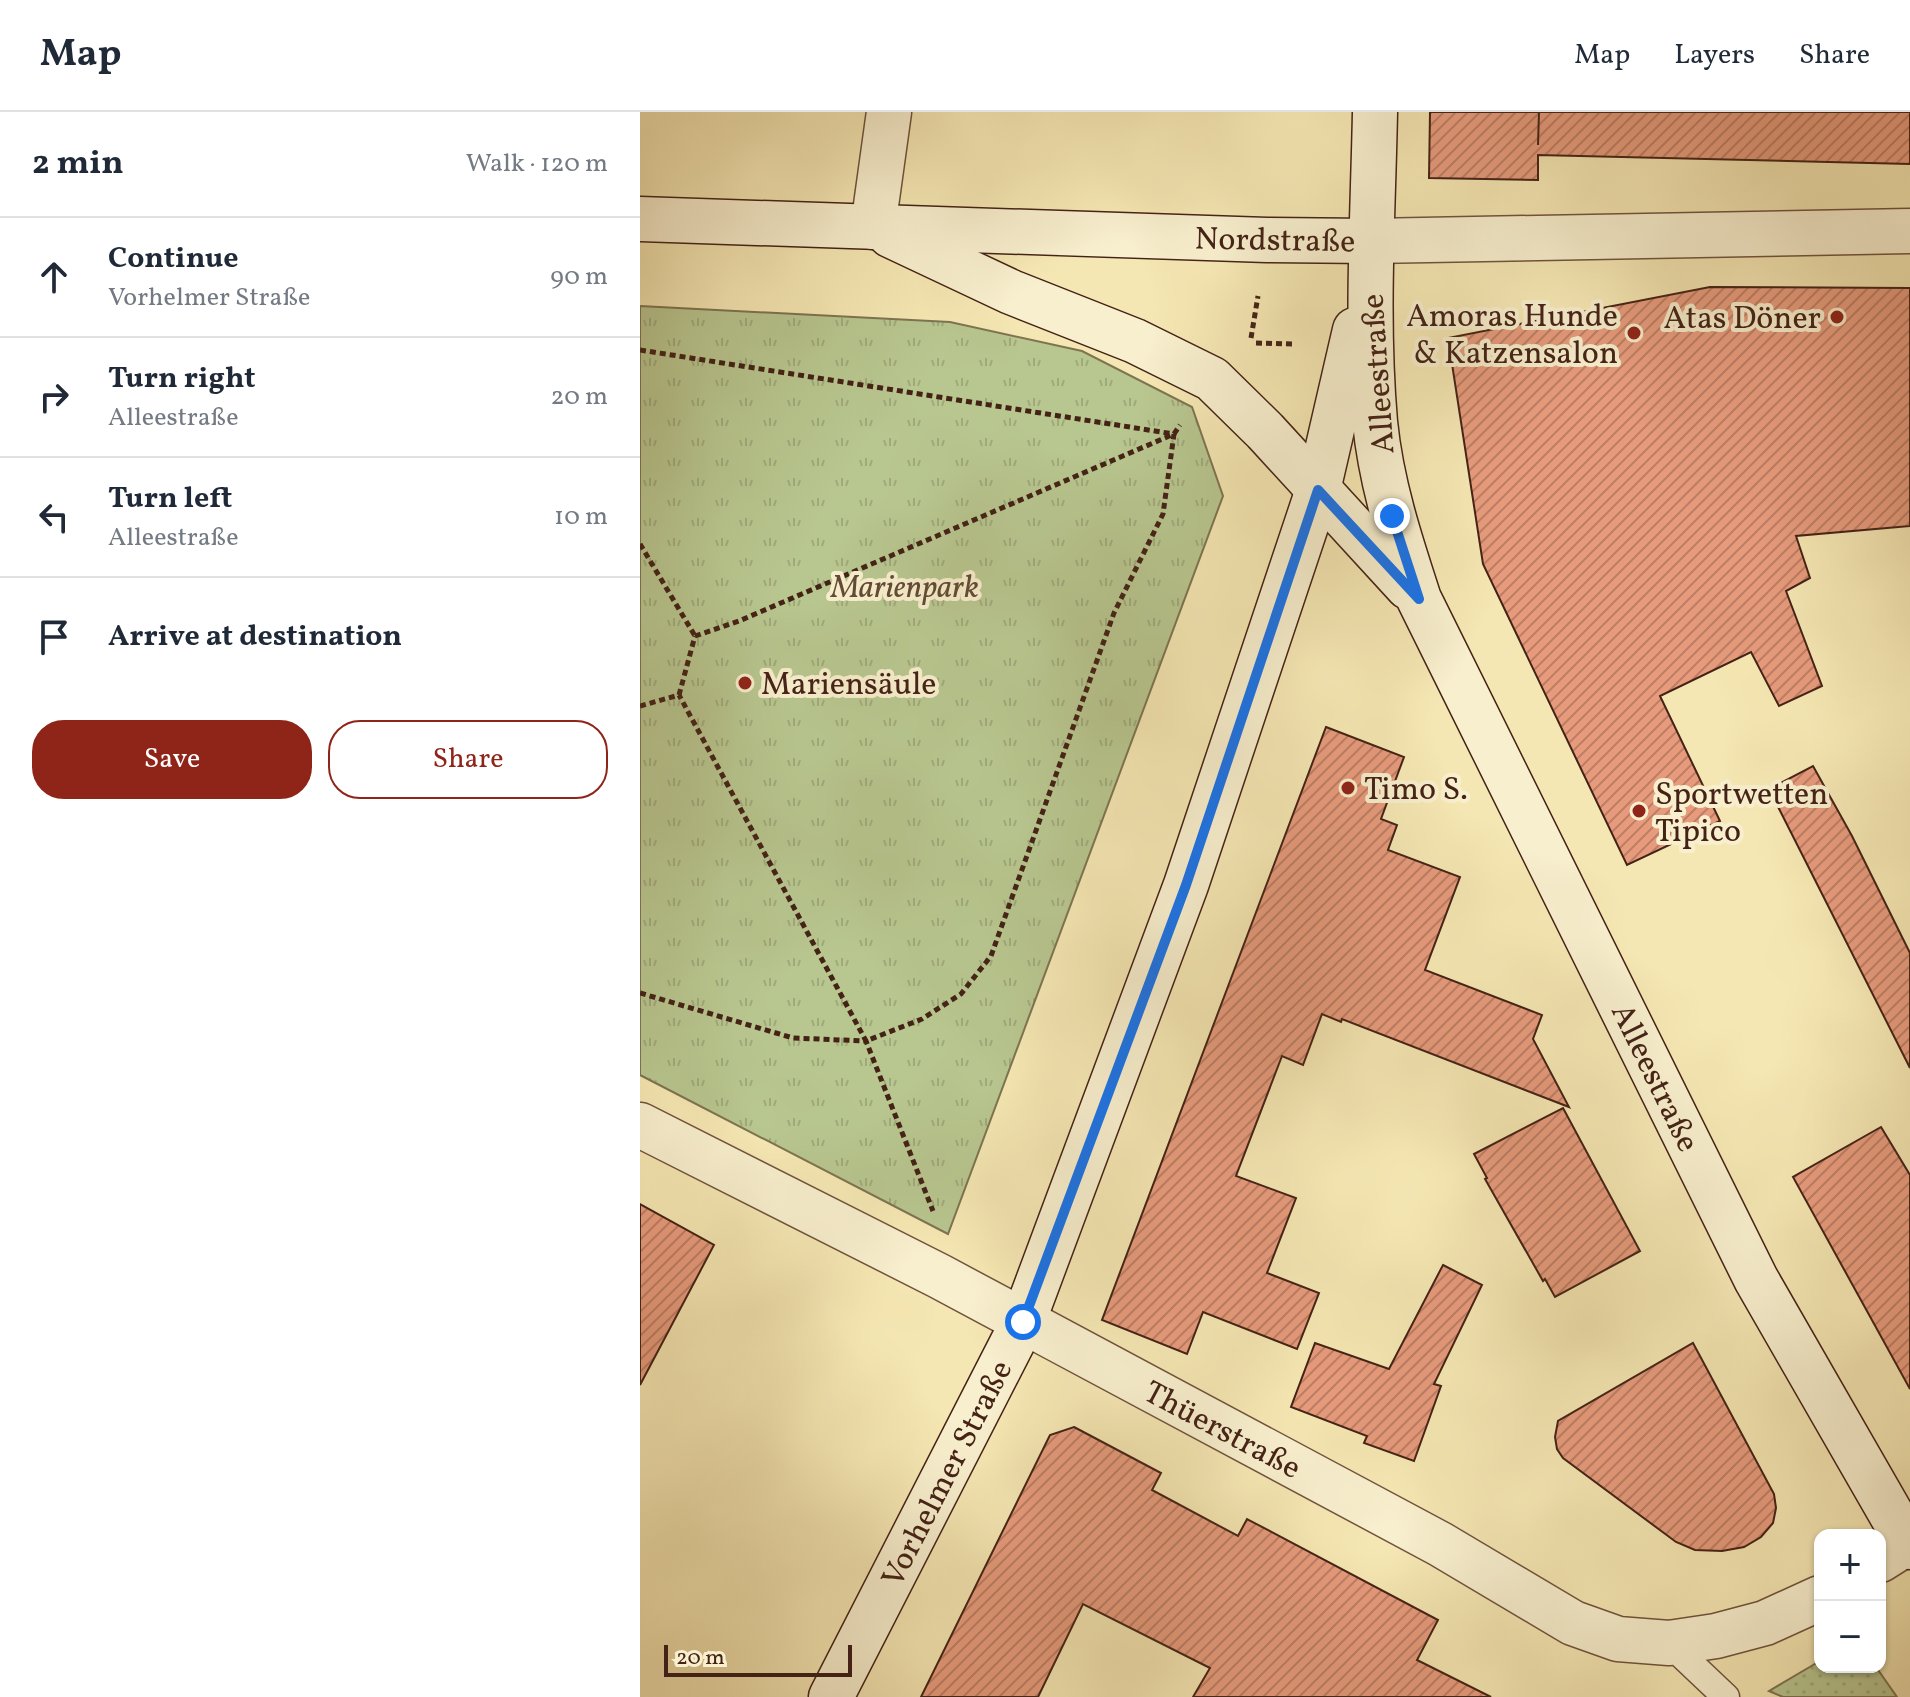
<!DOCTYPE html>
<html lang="en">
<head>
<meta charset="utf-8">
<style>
	:root { --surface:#fff; --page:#f6f6f7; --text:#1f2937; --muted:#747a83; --line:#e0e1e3; --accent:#8f2418 }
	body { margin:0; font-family:Vollkorn,serif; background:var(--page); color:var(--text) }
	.controls { position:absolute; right:24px; bottom:24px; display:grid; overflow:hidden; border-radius:16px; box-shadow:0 2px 6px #0004 }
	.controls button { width:72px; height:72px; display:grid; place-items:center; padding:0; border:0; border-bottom:2px solid var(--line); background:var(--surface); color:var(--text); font:40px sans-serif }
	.scale { position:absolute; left:24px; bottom:20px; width:188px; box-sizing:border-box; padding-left:8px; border:4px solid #442216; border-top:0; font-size:22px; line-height:28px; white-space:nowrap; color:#442216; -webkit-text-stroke:6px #f8efce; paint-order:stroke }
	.stop { position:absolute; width:24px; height:24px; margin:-18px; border:6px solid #1a73e8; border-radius:50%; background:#fff }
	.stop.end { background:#1a73e8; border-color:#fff; box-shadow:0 2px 8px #0008 }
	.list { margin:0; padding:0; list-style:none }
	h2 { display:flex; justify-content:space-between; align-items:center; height:104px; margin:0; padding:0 32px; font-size:34px }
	h2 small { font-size:26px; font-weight:400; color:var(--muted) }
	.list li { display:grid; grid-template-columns:52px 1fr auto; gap:24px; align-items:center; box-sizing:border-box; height:120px; padding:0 32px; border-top:2px solid var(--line) }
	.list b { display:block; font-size:30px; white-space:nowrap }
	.list p { margin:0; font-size:26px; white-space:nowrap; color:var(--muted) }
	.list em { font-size:26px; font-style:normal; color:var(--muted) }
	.actions { display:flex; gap:16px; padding:24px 32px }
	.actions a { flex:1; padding:18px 0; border:2px solid var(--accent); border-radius:32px; text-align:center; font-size:28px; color:var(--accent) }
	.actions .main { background:var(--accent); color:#fff }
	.icon { flex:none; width:44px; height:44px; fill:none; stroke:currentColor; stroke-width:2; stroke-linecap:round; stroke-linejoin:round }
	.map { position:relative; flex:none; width:1270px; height:1585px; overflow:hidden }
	header { display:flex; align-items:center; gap:48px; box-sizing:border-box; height:112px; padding:0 40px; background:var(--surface); border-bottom:2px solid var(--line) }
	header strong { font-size:38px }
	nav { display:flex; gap:44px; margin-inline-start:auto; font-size:28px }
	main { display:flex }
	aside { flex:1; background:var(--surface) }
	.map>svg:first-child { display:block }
</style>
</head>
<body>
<header>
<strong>Map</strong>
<nav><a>Map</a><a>Layers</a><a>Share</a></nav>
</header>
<main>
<aside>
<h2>2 min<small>Walk · 120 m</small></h2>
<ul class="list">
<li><svg class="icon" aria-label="ahead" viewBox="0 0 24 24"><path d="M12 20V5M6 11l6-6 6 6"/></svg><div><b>Continue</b><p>Vorhelmer Straße</p></div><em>90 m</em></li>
<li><svg class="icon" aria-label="right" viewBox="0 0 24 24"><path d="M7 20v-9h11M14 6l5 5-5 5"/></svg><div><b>Turn right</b><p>Alleestraße</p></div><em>20 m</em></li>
<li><svg class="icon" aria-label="left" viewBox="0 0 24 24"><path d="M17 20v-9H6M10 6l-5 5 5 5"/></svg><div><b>Turn left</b><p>Alleestraße</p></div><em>10 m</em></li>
<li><svg class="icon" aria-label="arrive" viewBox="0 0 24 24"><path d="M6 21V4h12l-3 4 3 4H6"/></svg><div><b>Arrive at destination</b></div></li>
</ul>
<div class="actions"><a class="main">Save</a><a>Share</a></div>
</aside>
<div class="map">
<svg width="1270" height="1585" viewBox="0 0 1270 1585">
	<defs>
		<pattern id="grass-dots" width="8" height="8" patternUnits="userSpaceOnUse" patternTransform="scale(2)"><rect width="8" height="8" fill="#b8c68f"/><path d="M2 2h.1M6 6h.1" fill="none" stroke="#9faa7b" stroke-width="1.8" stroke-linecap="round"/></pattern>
		<pattern id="park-tufts" width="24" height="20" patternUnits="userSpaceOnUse" patternTransform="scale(2)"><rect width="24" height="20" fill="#b8c68f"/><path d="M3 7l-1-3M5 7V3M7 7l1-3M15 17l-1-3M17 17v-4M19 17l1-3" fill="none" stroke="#9faa7b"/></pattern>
		<pattern id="building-hatch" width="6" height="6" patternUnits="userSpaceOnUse" patternTransform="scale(2)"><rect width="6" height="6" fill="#e79b7c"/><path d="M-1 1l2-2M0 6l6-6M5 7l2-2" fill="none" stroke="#bd7e65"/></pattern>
	</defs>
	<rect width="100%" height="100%" fill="#f5e7b3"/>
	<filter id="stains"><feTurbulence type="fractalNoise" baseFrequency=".0025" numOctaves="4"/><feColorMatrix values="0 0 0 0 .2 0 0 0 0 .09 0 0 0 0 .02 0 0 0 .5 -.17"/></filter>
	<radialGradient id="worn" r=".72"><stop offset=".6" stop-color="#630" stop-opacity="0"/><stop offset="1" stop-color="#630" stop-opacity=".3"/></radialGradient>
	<path fill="url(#grass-dots)" stroke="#7e7452" stroke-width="2" d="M 1180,1549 L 1180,1555 L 1236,1555 L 1257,1585 L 1143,1585 L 1129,1579 Z"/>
	<path fill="url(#park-tufts)" stroke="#7e7452" stroke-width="2" d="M 0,194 L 310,210 L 442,239 L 552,295 L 583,384 L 308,1122 L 0,963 Z"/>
	<g fill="url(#building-hatch)" stroke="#442216" stroke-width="2">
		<path d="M 790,0 L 899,0 L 898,33 L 899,0 L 1270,0 L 1270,52 L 898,43 L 898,68 L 789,66 Z"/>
		<path d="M 1070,175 L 1270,176 L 1270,414 L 1156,424 L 1170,466 L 1146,479 L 1182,574 L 1139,594 L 1111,540 L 1020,584 L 1080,709 L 987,753 L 843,452 L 808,226 Z"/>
		<path d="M 686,615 L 764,645 L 741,707 L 757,713 L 748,738 L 820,765 L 785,858 L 902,903 L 893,927 L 929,995 L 702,907 L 701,910 L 682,902 L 663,953 L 642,944 L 596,1064 L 656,1086 L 627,1161 L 679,1181 L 657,1237 L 563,1200 L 547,1242 L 462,1208 Z"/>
		<path d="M 1173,654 L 1212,724 L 1270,841 L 1270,956 L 1129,677 Z"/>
		<path d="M 923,996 L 1000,1139 L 915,1185 L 905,1167 L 903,1169 L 845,1067 L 847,1066 L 834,1042 Z"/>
		<path d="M 1241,1015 L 1270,1063 L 1270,1277 L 1153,1065 Z"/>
		<path d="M 0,1092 L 74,1133 L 0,1273 Z"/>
		<path d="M 803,1153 L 842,1173 L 794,1272 L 801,1274 L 774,1349 L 724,1331 L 727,1324 L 651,1295 L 675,1231 L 749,1257 Z"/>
		<path d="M 1053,1231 L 1134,1382 L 1136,1396 L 1133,1411 L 1121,1425 L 1104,1435 L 1082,1439 L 1055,1438 L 1036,1430 L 923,1346 L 917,1337 L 915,1325 L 918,1309 Z"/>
		<path d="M 434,1315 L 521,1361 L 512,1378 L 598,1424 L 607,1407 L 798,1508 L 777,1548 L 851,1585 L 553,1585 L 570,1556 L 443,1492 L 398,1585 L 281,1585 L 410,1323 Z"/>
	</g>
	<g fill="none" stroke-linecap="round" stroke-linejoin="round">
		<defs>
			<path id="lane" d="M 1029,1531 L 1086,1585"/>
			<g id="street">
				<path d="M 233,115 L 249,0"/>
				<path d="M 731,129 L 1270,119"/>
				<path d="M 0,1013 L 299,1164 L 800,1432 L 933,1511 L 978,1527 L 1029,1531 L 1076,1524 L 1125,1511 L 1180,1486"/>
				<path d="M 1240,1448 L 1267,1431"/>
			</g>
			<g id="secondary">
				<path d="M 735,0 C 733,103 726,207 735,310 C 741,371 760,429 779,487 L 1116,1167 L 1270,1435"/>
				<path d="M 0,107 L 627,128 L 731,129"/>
				<path d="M 250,123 L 371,180 L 495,229 L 572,267 L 625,319 L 768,475"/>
				<path d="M 191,1585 L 383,1210 L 546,773 L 678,378 L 715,218"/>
			</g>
		</defs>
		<use href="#lane" stroke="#70533d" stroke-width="29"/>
		<use href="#street" stroke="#70533d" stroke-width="47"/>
		<use href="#secondary" stroke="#442216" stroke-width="47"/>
		<g stroke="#442216" stroke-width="5" stroke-dasharray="6 4" stroke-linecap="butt">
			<path d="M 611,226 L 618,184"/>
			<path d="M 616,231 L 654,232"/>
			<path d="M 0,238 L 534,322 L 523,402 L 474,501 L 351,844 L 321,882 L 282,907 L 226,929 L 39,583"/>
			<path d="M 0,432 L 55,524"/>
			<path d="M 55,524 L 99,509 L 534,322 L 540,313"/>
			<path d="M 39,583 L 55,524"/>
			<path d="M 0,594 L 39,583"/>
			<path d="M 0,881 L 153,926 L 226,929 L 293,1099"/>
		</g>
		<use href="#lane" stroke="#f8efce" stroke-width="26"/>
		<use href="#street" stroke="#f8efce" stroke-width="44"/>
		<use href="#secondary" stroke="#f8efce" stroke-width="44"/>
	</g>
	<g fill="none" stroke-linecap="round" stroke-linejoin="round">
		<path stroke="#1a73e8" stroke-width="10" d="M 383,1210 L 546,773 L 678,378 L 779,487 L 752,404"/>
	</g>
	<g fill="#8f2418" stroke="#f8efce" stroke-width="3">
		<circle cx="1197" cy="205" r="8"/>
		<circle cx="994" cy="221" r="8"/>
		<circle cx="105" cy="571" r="8"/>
		<circle cx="708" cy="676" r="8"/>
		<circle cx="999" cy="699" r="8"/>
	</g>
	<g text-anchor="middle" stroke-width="8" stroke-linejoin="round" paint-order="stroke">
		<g font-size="32" fill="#442216" stroke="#f8efce">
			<text transform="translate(635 127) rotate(1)" y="11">Nordstraße</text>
			<text transform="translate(737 262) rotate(-94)" y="11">Alleestraße</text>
			<text transform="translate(1016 965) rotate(64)" y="11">Alleestraße</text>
			<text transform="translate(583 1317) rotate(28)" y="11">Thüerstraße</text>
			<text transform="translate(306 1361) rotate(-63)" y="11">Vorhelmer Straße</text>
		</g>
		<g font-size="32" fill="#442216" stroke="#f8efce" text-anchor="start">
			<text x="978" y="214" text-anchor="end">Amoras Hunde<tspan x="978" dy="37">&amp; Katzensalon</tspan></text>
			<text x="1181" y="216" text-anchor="end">Atas Döner</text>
			<text x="121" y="582">Mariensäule</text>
			<text x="724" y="687">Timo S.</text>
			<text x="1015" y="692">Sportwetten<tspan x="1015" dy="37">Tipico</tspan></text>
		</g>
		<g font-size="32" font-style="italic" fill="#614b34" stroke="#f8efce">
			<text x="265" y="485">Marienpark</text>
		</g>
	</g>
	<rect width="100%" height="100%" filter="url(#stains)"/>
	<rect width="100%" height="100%" fill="url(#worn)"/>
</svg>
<div class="controls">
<button>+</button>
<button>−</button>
</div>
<div class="scale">20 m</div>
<div class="stop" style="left:383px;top:1210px"></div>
<div class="stop end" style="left:752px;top:404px"></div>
</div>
</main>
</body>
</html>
